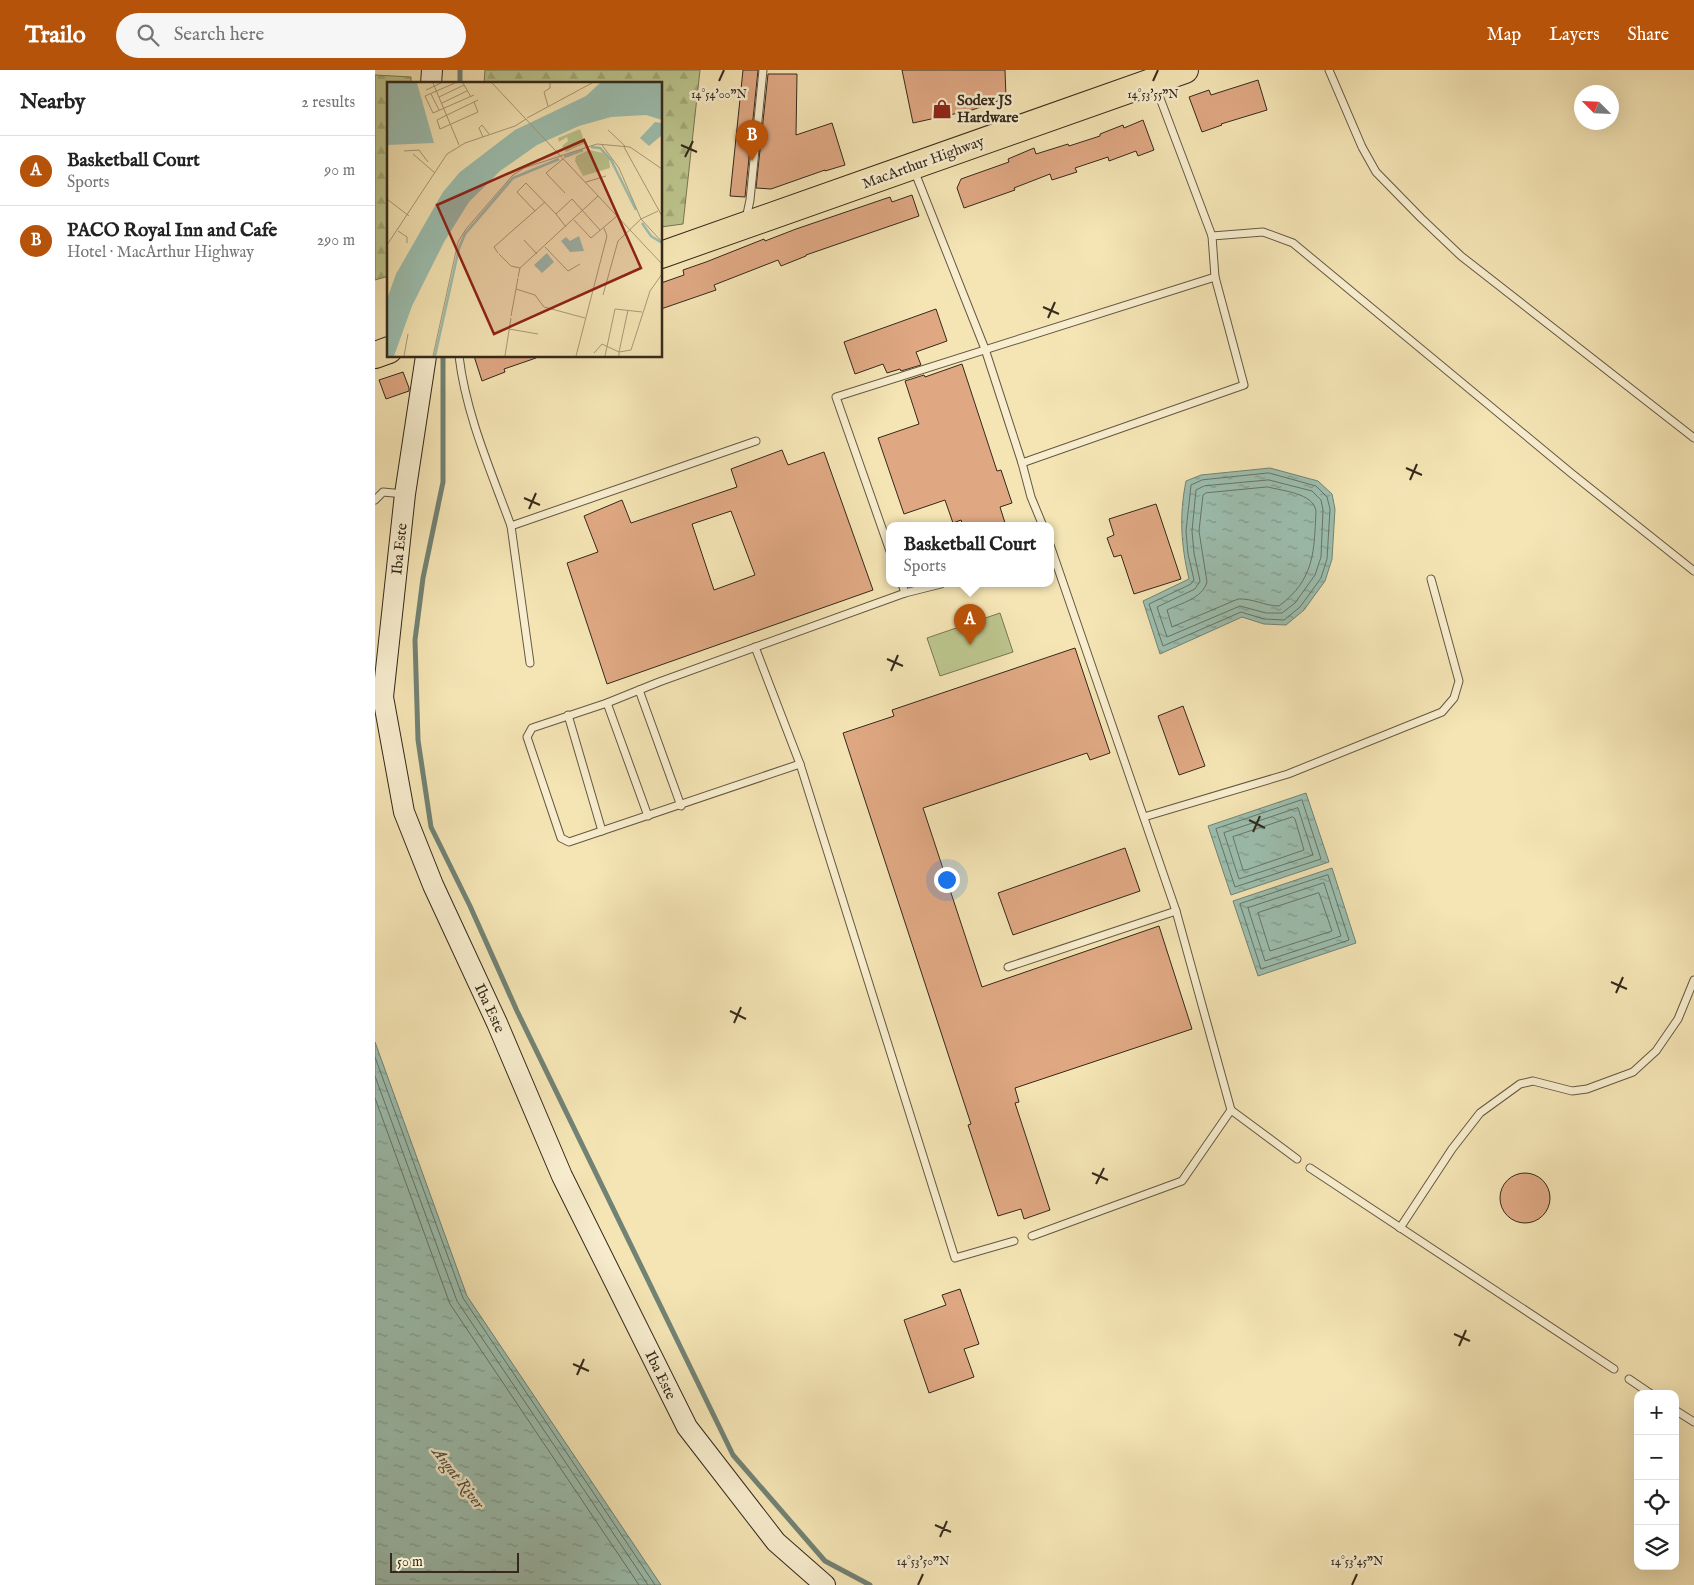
<!DOCTYPE html>
<html lang="en">
<head>
<meta charset="utf-8">
<style>
	:root { --surface:#fff; --page:#f6f6f6; --text:#222; --muted:#767676; --line:#e0e0e0; --accent:#b45309 }
	body { margin:0; font-family:"IM FELL English",serif; background:var(--page); color:var(--text) }
	.controls { position:absolute; right:15px; bottom:15px; display:grid; overflow:hidden; border-radius:10px; box-shadow:0 5px 20px #0002 }
	.controls button { width:45px; height:45px; display:grid; place-items:center; padding:0; border:0; border-bottom:1px solid var(--line); background:var(--surface); color:var(--text); font:25px sans-serif }
	.compass { position:absolute; left:1199px; top:15px; width:45px; height:45px; border-radius:50%; background:var(--surface); box-shadow:0 5px 20px #0002; rotate:294deg }
	.scale { position:absolute; left:15px; bottom:12px; width:129px; box-sizing:border-box; padding-left:5px; border:2px solid #34291c; border-top:0; font-size:14px; line-height:18px; white-space:nowrap; color:#34291c; -webkit-text-stroke:4px #f8eecf; paint-order:stroke }
	.you { position:absolute; left:571px; top:809px; width:18px; height:18px; margin:-12px; border:4px solid #fff; border-radius:50%; background:#1a73e8; box-shadow:0 0 0 8px #1a73e833 }
	.badge { display:grid; place-items:center; width:32px; height:32px; border-radius:50%; background:var(--accent); color:#fff; font-size:16px; font-weight:700 }
	.pin { position:absolute; translate:-50% -41px; filter:drop-shadow(0 1px 2px #0008) }
	.pin::after { content:''; position:absolute; top:26px; width:18px; height:15px; background:inherit; clip-path:polygon(0 0,100% 0,50% 100%) }
	.popup { position:absolute; left:511px; top:452px; width:168px; height:65px; box-sizing:border-box; display:grid; place-content:center; border-radius:10px; background:var(--surface); filter:drop-shadow(0 1px 4px #0005); font-size:16px; white-space:nowrap; color:var(--muted) }
	.popup b { font-size:19px; color:var(--text) }
	.popup::after { content:''; position:absolute; left:50%; top:100%; margin-left:-10px; border:10px solid transparent; border-top-color:var(--surface) }
	.list { margin:0; padding:0; list-style:none }
	h2 { display:flex; justify-content:space-between; align-items:center; height:65px; margin:0; padding:0 20px; font-size:21px }
	h2 small { font-size:16px; font-weight:400; color:var(--muted) }
	.list li { display:grid; grid-template-columns:32px 1fr auto; gap:15px; align-items:center; box-sizing:border-box; height:70px; padding:0 20px; border-top:1px solid var(--line) }
	.list b { display:block; font-size:19px; white-space:nowrap }
	.list p { margin:0; font-size:16px; white-space:nowrap; color:var(--muted) }
	.list em { font-size:16px; font-style:normal; color:var(--muted) }
	.icon { flex:none; width:28px; height:28px; fill:none; stroke:currentColor; stroke-width:2; stroke-linecap:round; stroke-linejoin:round }
	.map { position:relative; flex:none; width:1319px; height:1515px; overflow:hidden }
	header { display:flex; align-items:center; gap:30px; box-sizing:border-box; height:70px; padding:0 25px; background:var(--accent); color:#fff }
	header strong { font-size:24px }
	nav { display:flex; gap:28px; margin-inline-start:auto; font-size:18px }
	.search { width:350px; height:45px; background:var(--page); display:flex; align-items:center; gap:12px; box-sizing:border-box; padding:0 18px; border-radius:28px; color:var(--muted); font-size:19px }
	main { display:flex }
	aside { flex:1; background:var(--surface) }
	.map>svg:first-child { display:block }
</style>
</head>
<body>
<header>
<strong>Trailo</strong>
<div class="search"><svg class="icon" aria-label="search" viewBox="0 0 24 24"><circle cx="10" cy="10" r="6"/><path d="M15 15l6 6"/></svg>Search here</div>
<nav><a>Map</a><a>Layers</a><a>Share</a></nav>
</header>
<main>
<aside>
<h2>Nearby<small>2 results</small></h2>
<ul class="list">
<li><span class="badge">A</span><div><b>Basketball Court</b><p>Sports</p></div><em>90 m</em></li>
<li><span class="badge">B</span><div><b>PACO Royal Inn and Cafe</b><p>Hotel · MacArthur Highway</p></div><em>290 m</em></li>
</ul>
</aside>
<div class="map">
<svg width="1319" height="1515" viewBox="0 0 1319 1515">
	<defs>
		<pattern id="forest-firs" width="22" height="20" patternUnits="userSpaceOnUse" patternTransform="scale(1.25)"><rect width="22" height="20" fill="#bcc58d"/><path d="M5 1l3.5 6h-7zM16 11l3.5 6h-7z" fill="#a2a979"/></pattern>
		<pattern id="water-ripples" width="26" height="14" patternUnits="userSpaceOnUse" patternTransform="scale(1.25)"><rect width="26" height="14" fill="#9cbfb0"/><path d="M2 4q2-2 4 0t4 0M15 11q2-2 4 0t4 0" fill="none" stroke="#809b8e"/></pattern>
	</defs>
	<rect width="100%" height="100%" fill="#f5e5b5"/>
	<filter id="stains"><feTurbulence type="fractalNoise" baseFrequency=".004" numOctaves="4"/><feColorMatrix values="0 0 0 0 .2 0 0 0 0 .09 0 0 0 0 .02 0 0 0 .5 -.17"/></filter>
	<radialGradient id="worn" r=".72"><stop offset=".6" stop-color="#630" stop-opacity="0"/><stop offset="1" stop-color="#630" stop-opacity=".3"/></radialGradient>
	<g fill="url(#forest-firs)" stroke="#787754">
		<path d="M 110,0 L 325,0 L 308,154 L 286,157 L 286,14 L 109,14 Z"/>
		<path d="M 0,5 L 36,7 L 36,14 L 14,14 L 14,206 L 0,210 Z"/>
	</g>
	<path fill="#bcc58d" stroke="#787754" d="M 625,543 L 638,582 L 565,606 L 552,568 Z"/>
	<g fill="url(#water-ripples)" stroke="#728375">
		<path d="M 895,398 L 943,411 L 957,424 L 960,439 L 957,489 L 950,511 L 929,540 L 911,555 L 889,554 L 867,547 L 785,584 L 768,531 L 814,509 C 806,475 804,446 811,411 L 826,405 Z"/>
		<path d="M 931,723 L 954,792 L 856,825 L 833,756 Z"/>
		<path d="M 957,798 L 981,873 L 883,906 L 858,831 Z"/>
		<path d="M 0,972 L 92,1226 L 286,1515 L 0,1515 Z"/>
	</g>
	<g fill="none" stroke-linecap="round" stroke-linejoin="round">
		<g stroke="#687466" stroke-width="1">
			<path d="M 894,403 L 941,416 L 952,427 L 955,439 L 952,489 L 946,508 L 925,537 L 909,550 L 889,549 L 866,542 L 788,576 L 774,534 L 816,514 L 819,510 L 813,484 L 811,461 L 816,415 L 827,410 Z"/>
			<path d="M 894,410 L 937,421 L 946,430 L 948,440 L 946,487 L 940,505 L 920,533 L 907,543 L 891,543 L 865,536 L 792,567 L 782,537 L 820,519 L 825,511 L 819,483 L 817,461 L 821,420 L 829,416 Z"/>
			<path d="M 893,417 C 908,421 938,423 941,441 C 939,481 940,509 904,536 C 890,536 877,528 863,529 L 797,557 L 792,540 C 806,533 827,529 832,512 L 824,461 L 828,425 L 831,423 Z"/>
			<path d="M 927,730 L 946,789 L 860,817 L 841,759 Z"/>
			<path d="M 923,738 L 938,785 L 864,809 L 849,763 Z"/>
			<path d="M 918,747 L 920,749 L 929,780 L 871,800 L 868,800 L 858,767 Z"/>
			<path d="M 953,805 L 974,870 L 886,899 L 865,834 Z"/>
			<path d="M 949,813 L 966,866 L 890,891 L 873,838 Z"/>
			<path d="M 944,823 L 957,861 L 895,881 L 883,843 Z"/>
			<path d="M 0,987 L 88,1228 L 280,1515"/>
			<path d="M 0,1006 L 82,1231 L 273,1515"/>
			<path d="M 0,1028 L 75,1234 L 264,1515"/>
		</g>
		<g stroke="#728375" stroke-width="5">
			<path d="M 85,14 L 85,0"/>
			<path d="M 68,288 L 68,412 L 48,508 L 40,570 L 43,670 L 56,757 L 95,836 L 142,941 L 358,1385 L 450,1491 L 495,1515"/>
		</g>
	</g>
	<g fill="#dfa883" stroke="#34291c" fill-rule="evenodd">
		<path d="M 368,0 L 383,0 L 370,127 L 355,126 Z"/>
		<path d="M 527,0 L 630,0 L 631,28 L 597,40 L 538,53 Z"/>
		<path d="M 393,4 L 422,4 L 421,65 L 457,53 L 470,95 L 450,101 L 450,100 L 396,119 L 381,118 Z"/>
		<path d="M 883,10 L 892,40 L 846,54 L 847,55 L 827,62 L 814,27 L 834,20 L 836,25 Z"/>
		<path d="M 768,50 L 779,80 L 763,86 L 761,81 L 734,91 L 733,87 L 700,98 L 702,102 L 677,110 L 675,104 L 639,118 L 640,120 L 589,138 L 582,118 L 586,109 L 634,92 L 633,89 L 659,78 L 661,84 L 693,74 L 694,76 L 725,66 L 725,64 L 748,55 L 749,58 Z"/>
		<path d="M 537,125 L 544,146 L 431,185 L 431,186 L 406,196 L 403,190 L 339,215 L 341,220 L 286,239 L 286,213 L 309,205 L 308,200 L 331,192 L 389,169 L 390,171 L 421,159 L 515,127 L 517,132 Z"/>
		<path d="M 561,239 L 572,271 L 541,282 L 546,295 L 526,301 L 525,299 L 512,303 L 508,294 L 480,304 L 469,272 Z"/>
		<path d="M 99,286 L 160,286 L 161,288 L 129,299 L 130,302 L 107,311 Z"/>
		<path d="M 587,294 L 622,401 L 626,400 L 637,433 L 625,437 L 631,456 L 588,456 L 586,450 L 578,453 L 570,430 L 529,444 L 503,368 L 544,354 L 530,311 L 549,305 L 550,307 Z"/>
		<path d="M 28,302 L 34,318 L 34,321 L 11,329 L 4,310 Z"/>
		<path d="M 407,380 L 413,395 L 449,382 L 498,520 L 232,614 L 192,493 L 223,482 L 209,446 L 247,430 L 256,453 L 362,417 L 356,399 ZM 356,441 L 380,505 L 339,520 L 317,454 Z"/>
		<path d="M 781,434 L 806,509 L 759,524 L 746,485 L 739,487 L 732,468 L 739,465 L 734,449 Z"/>
		<path d="M 700,578 L 735,683 L 715,690 L 712,683 L 548,738 L 607,917 L 784,856 L 817,959 L 640,1018 L 644,1032 L 640,1033 L 675,1140 L 649,1149 L 646,1139 L 623,1146 L 593,1055 L 596,1054 L 468,663 L 519,646 L 517,640 Z"/>
		<path d="M 808,636 L 830,696 L 804,705 L 783,646 Z"/>
		<path d="M 750,778 L 765,821 L 638,865 L 623,823 Z"/>
		<circle cx="1150" cy="1128" r="25"/>
		<path d="M 585,1219 L 604,1274 L 589,1279 L 599,1307 L 554,1323 L 529,1250 L 571,1235 L 567,1225 Z"/>
	</g>
	<g fill="none" stroke-linecap="round" stroke-linejoin="round">
		<defs>
			<g id="lane">
				<path d="M 954,0 L 987,77 L 1001,102 L 1046,148 L 1086,186 L 1319,368"/>
				<path d="M 539,100 L 610,279 L 647,393 L 656,427 L 668,456"/>
				<path d="M 371,149 L 375,130 L 388,0"/>
				<path d="M 837,166 L 888,162 L 918,173 L 1196,403 L 1319,501"/>
				<path d="M 84,286 C 91,345 116,401 136,456 L 381,371"/>
				<path d="M 647,393 L 869,315 L 840,207 L 837,166 L 780,15"/>
				<path d="M 0,430 L 8,422 L 29,424"/>
				<path d="M 136,456 L 155,593"/>
				<path d="M 675,475 L 801,841 L 856,1040 L 922,1089"/>
				<path d="M 515,481 L 461,327 L 840,207"/>
				<path d="M 527,514 L 530,523 L 566,514"/>
				<path d="M 380,577 L 425,694 L 580,1188 L 639,1171"/>
				<path d="M 264,620 L 306,736"/>
				<path d="M 232,633 L 273,746"/>
				<path d="M 193,645 L 227,761"/>
				<path d="M 425,694 L 194,772 L 186,768 L 152,667 L 157,658 L 232,633 L 284,612 L 530,523"/>
				<path d="M 769,747 L 913,704 L 1067,642 L 1079,628 L 1084,611 L 1056,509"/>
				<path d="M 633,897 L 801,841"/>
				<path d="M 935,1098 L 1239,1299"/>
				<path d="M 1025,1158 L 1077,1079 L 1105,1043 L 1145,1014 L 1158,1011 L 1197,1021 L 1212,1019 L 1258,1002 L 1281,981 L 1303,949 L 1319,910"/>
				<path d="M 657,1166 L 807,1111 L 856,1040"/>
				<path d="M 1254,1309 L 1276,1324"/>
				<path d="M 1300,1340 L 1319,1352"/>
			</g>
			<g id="secondary">
				<path d="M 56,14 L 57,0"/>
				<path d="M 51,286 L 30,424 L 8,627 L 29,742 L 58,815 L 122,953 L 187,1106 L 312,1357 L 401,1472 L 450,1515"/>
			</g>
			<g id="highway">
				<path d="M 286,185 L 810,0"/>
				<path d="M 0,285 L 14,280"/>
			</g>
		</defs>
		<use href="#lane" stroke="#645842" stroke-width="9"/>
		<use href="#secondary" stroke="#34291c" stroke-width="22"/>
		<use href="#highway" stroke="#34291c" stroke-width="28"/>
		<use href="#lane" stroke="#f8eecf" stroke-width="7"/>
		<use href="#secondary" stroke="#f8eecf" stroke-width="20"/>
		<use href="#highway" stroke="#f5e5b5" stroke-width="26"/>
	</g>
	<path fill="none" stroke="#34291c" stroke-width="2" d="M 344,11 L 349,0M 778,11 L 783,0M 306,75 L 322,82M 310,87 L 318,71M 668,237 L 684,244M 673,248 L 680,232M 1031,398 L 1047,405M 1035,410 L 1042,394M 149,428 L 165,435M 154,439 L 161,423M 512,589 L 528,596M 516,601 L 523,585M 874,750 L 890,758M 878,762 L 885,746M 1236,912 L 1252,919M 1241,923 L 1248,907M 355,941 L 371,949M 359,953 L 366,937M 717,1103 L 733,1110M 721,1114 L 729,1098M 1079,1264 L 1095,1271M 1084,1276 L 1091,1260M 198,1294 L 214,1301M 202,1305 L 209,1289M 560,1455 L 576,1462M 565,1467 L 572,1451M 543,1515 L 548,1504M 977,1515 L 982,1504"/>
	<defs>
		<symbol id="shop-bare" viewBox="-9 -9 18 18"><path d="M-5-2.5h2.3a2.7 3.5 0 0 1 5.4 0H5L5.5 6h-11ZM-1.5-2.5h3a1.5 2.3 0 0 0-3 0Z" fill="#8f2418" stroke="#f8eecf" stroke-width="2.5" paint-order="stroke"/></symbol>
	</defs>
	<g fill-rule="evenodd">
		<use href="#shop-bare" x="553" y="25" width="28" height="28"/>
	</g>
	<g text-anchor="middle" stroke-width="5" stroke-linejoin="round" paint-order="stroke">
		<g font-size="15" font-weight="bold" fill="#34291c" stroke="#f8eecf" text-anchor="start">
			<text x="582" y="35">Sodex JS<tspan x="582" dy="17">Hardware</tspan></text>
		</g>
		<g font-size="15" fill="#34291c" stroke="#f8eecf">
			<text transform="translate(548 92) rotate(-20)" y="5">MacArthur Highway</text>
			<text transform="translate(24 479) rotate(-84)" y="5">Iba Este</text>
			<text transform="translate(115 938) rotate(65)" y="5">Iba Este</text>
			<text transform="translate(286 1305) rotate(64)" y="5">Iba Este</text>
		</g>
		<g font-size="16" font-style="italic" fill="#4e4e41" stroke="#f8eecf">
			<text transform="translate(84 1407) rotate(52)" y="6">Angat River</text>
		</g>
	</g>
	<g transform="translate(12 12)">
		<rect width="275" height="275" fill="#f5e5b5"/>
		<path d="M 193,47 L 198,61 L 179,70 L 175,64 L 181,59 L 180,55 L 172,60 L 171,56 ZM 202,68 L 216,71 L 222,77 L 223,86 L 196,94 L 188,79 L 189,74 Z" fill="#bcc58d"/>
		<path d="M 0,1 L 30,1 L 47,61 L 0,63 ZM 213,1 L 275,1 L 275,38 L 259,33 L 224,35 L 192,44 L 150,63 L 113,89 L 82,120 L 57,160 L 25,224 L 7,274 L 0,274 L 0,217 L 9,192 L 56,110 L 73,90 L 128,48 L 199,14 ZM 268,40 L 275,41 L 275,53 L 262,64 L 253,56 ZM 192,154 L 197,169 L 183,170 L 174,159 L 179,155 L 183,159 ZM 160,171 L 167,180 L 155,191 L 147,183 Z" fill="#9cbfb0"/>
		<path fill="none" stroke="#9cbfb0" stroke-width="2.5" d="M 204,65 L 213,66 L 224,78 L 249,128M 177,75 L 196,68M 255,141 L 264,154 L 275,161M 48,274 L 72,166 L 78,152 L 126,96 L 172,77"/>
		<path fill="none" stroke="#a89a78" stroke-width="1" d="M 46,1 L 72,63M 68,1 L 38,14 L 46,31 L 87,13M 76,1 L 84,15M 105,1 L 275,182M 39,8 L 54,1M 44,12 L 52,28M 52,15 L 77,3M 87,20 L 91,30 L 53,47 L 50,38 L 60,33 L 87,20 L 91,18M 55,21 L 80,9M 161,24 L 157,10 L 163,6 L 163,1M 140,36 L 205,1M 221,48 L 238,64M 96,55 L 92,46 L 95,43 L 102,52M 215,63 L 232,86 L 254,137 L 275,160M 237,65 L 275,134M 17,69 L 32,68 L 41,80M 26,72 L 48,91M 176,77 L 159,91 L 178,111M 199,100 L 219,94M 0,117 L 22,134M 148,129 L 130,110 L 139,101 L 169,132M 187,138 L 204,156 L 230,134M 179,145 L 169,132 L 185,117 L 213,148M 11,149 L 20,155 L 20,161M 137,158 L 150,172M 0,163 L 60,72 L 78,61 L 128,44 L 139,37M 158,165 L 181,189 L 193,182M 111,171 L 107,165 L 158,120M 112,172 L 124,184 L 133,186M 131,195 L 133,186 L 211,114M 129,207 L 148,213 L 157,225 L 198,236M 216,213 L 231,159 L 254,137 L 271,129M 124,234 L 131,196M 122,247 L 151,252M 207,271 L 215,262 L 232,270 L 241,228M 17,274 L 21,252M 46,274 L 71,160 L 79,147 L 126,93 L 137,86 L 210,62 L 243,65 L 275,87M 118,274 L 124,236M 189,274 L 220,154 L 217,146M 218,274 L 228,227 L 255,230M 232,274 L 232,270 L 244,268 L 263,209 L 275,192"/>
		<path fill="#8f2418" fill-opacity="0.15" stroke="#8f2418" stroke-width="2.5" d="M 197,58 L 254,186 L 107,252 L 50,123 Z"/>
		<rect width="275" height="275" fill="none" stroke="#34291c" stroke-width="2.5"/>
	</g>
	<g font-size="12" text-anchor="middle" fill="#34291c" stroke="#f8eecf" stroke-width="5" stroke-linejoin="round" paint-order="stroke">
		<text x="344" y="28">14°54'00"N</text>
		<text x="778" y="28">14°53'55"N</text>
		<text x="548" y="1495">14°53'50"N</text>
		<text x="982" y="1495">14°53'45"N</text>
	</g>
	<rect width="100%" height="100%" filter="url(#stains)"/>
	<rect width="100%" height="100%" fill="url(#worn)"/>
</svg>
<div class="controls">
<button>+</button>
<button>−</button>
<button><svg class="icon" aria-label="locate" viewBox="0 0 24 24"><circle cx="12" cy="12" r="6"/><path d="M12 2v4M12 18v4M2 12h4M18 12h4"/></svg></button>
<button><svg class="icon" aria-label="layers" viewBox="0 0 24 24"><path d="M12 4l9 5-9 5-9-5zM3 14l9 5 9-5"/></svg></button>
</div>
<svg class="compass" viewBox="-18 -18 36 36"><path d="M0-13l5 13h-10z" fill="#e53935"/><path d="M0 13l5-13h-10z" fill="#767676"/></svg>
<div class="scale">50 m</div>
<div class="you"></div>
<div class="pin badge" style="left:595px;top:575px">A</div>
<div class="popup"><b>Basketball Court</b>Sports</div>
<div class="pin badge" style="left:377px;top:91px">B</div>
</div>
</main>
</body>
</html>
